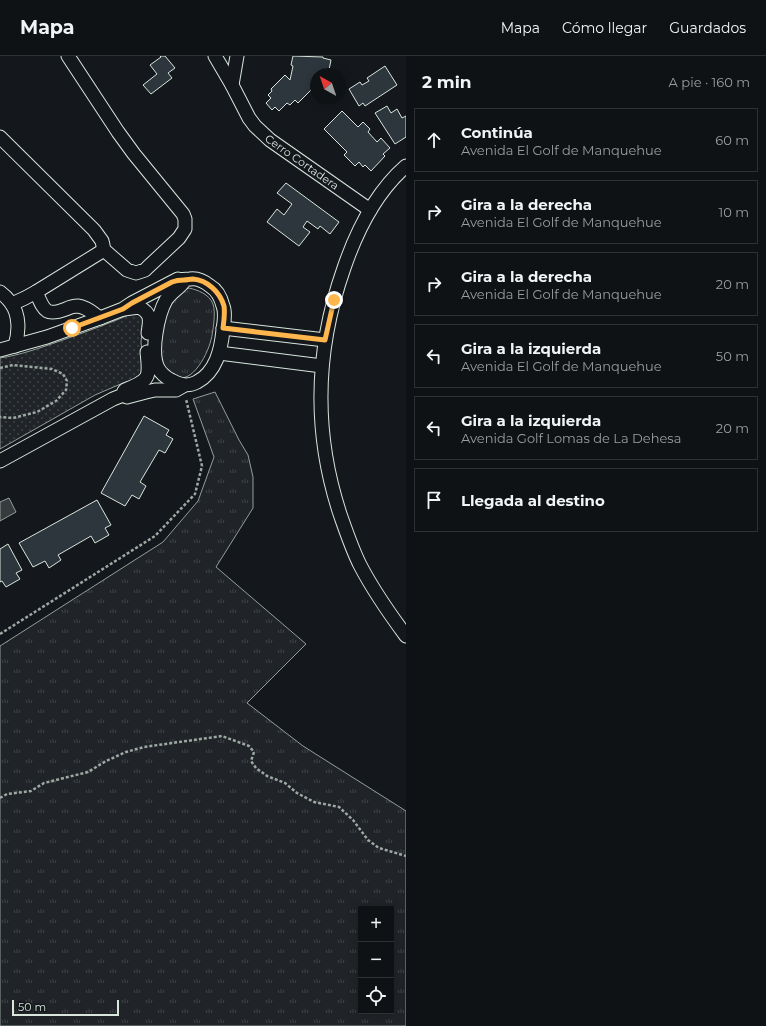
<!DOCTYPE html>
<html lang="es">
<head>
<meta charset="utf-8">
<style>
	:root { --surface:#0f1215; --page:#181b1e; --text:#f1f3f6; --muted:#9b9ea0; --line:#2f3234 }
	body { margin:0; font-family:Montserrat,sans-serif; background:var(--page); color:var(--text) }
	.controls { position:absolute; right:12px; bottom:12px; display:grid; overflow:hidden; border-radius:0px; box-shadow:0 2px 10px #0003 }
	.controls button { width:36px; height:36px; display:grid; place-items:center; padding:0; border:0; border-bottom:1px solid var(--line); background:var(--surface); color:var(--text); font:20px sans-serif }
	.compass { position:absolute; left:310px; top:12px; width:36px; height:36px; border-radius:50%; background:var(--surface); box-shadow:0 2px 10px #0003; rotate:320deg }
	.scale { position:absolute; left:12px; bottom:10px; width:107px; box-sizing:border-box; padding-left:4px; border:2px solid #d8e6dc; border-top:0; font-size:11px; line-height:14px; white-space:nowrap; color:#d8e6dc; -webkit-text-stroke:3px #14181c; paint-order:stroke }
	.stop { position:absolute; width:12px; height:12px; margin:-9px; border:3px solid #ffb74d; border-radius:50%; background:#fff }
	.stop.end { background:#ffb74d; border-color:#fff; box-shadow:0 1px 4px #0008 }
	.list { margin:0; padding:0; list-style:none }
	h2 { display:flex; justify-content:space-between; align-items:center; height:52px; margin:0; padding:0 16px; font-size:17px }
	h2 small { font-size:13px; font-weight:400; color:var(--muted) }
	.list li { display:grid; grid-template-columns:26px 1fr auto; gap:12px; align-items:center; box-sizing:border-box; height:64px; margin:0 8px 8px; padding:0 8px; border:1px solid var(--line); border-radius:0px }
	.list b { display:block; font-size:15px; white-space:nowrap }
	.list p { margin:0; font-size:13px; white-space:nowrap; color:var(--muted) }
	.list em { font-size:13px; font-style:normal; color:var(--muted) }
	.icon { flex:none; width:22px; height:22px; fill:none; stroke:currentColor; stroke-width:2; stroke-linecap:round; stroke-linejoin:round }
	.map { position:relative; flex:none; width:406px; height:970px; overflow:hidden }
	header { display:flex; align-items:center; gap:24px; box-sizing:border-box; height:56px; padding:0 20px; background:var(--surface); border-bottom:1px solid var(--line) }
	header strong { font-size:19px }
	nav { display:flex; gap:22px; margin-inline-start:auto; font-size:14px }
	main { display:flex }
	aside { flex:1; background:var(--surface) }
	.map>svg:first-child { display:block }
</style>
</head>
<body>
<header>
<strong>Mapa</strong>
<nav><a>Mapa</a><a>Cómo llegar</a><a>Guardados</a></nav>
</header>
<main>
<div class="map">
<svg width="406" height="970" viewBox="0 0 406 970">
	<defs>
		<pattern id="grass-tufts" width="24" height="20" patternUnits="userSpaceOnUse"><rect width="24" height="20" fill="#202428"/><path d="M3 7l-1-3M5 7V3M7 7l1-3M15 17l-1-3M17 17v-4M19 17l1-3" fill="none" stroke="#404447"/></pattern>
		<pattern id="park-dots" width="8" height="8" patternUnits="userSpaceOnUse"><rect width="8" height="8" fill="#202428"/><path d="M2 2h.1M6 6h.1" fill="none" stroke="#404447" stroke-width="1.8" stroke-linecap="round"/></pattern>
	</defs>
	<rect width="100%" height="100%" fill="#14181c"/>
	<g fill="url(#grass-tufts)" stroke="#939e99" fill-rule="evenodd">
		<path d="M 189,232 C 198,234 209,238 213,248 C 216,256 213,276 211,284 C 207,300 189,335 170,317 C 163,310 162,308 161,299 C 158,288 163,255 169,245 C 173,239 181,234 189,232 Z"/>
		<path d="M 215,336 L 239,384 L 248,399 L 253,421 L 253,452 L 216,511 L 306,588 L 247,647 L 303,690 L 406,755 L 406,970 L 0,970 L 0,590 L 163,486 L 198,445 L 214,401 L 193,343 ZM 361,853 L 391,853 L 391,955 L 361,955 Z"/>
	</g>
	<path fill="url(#park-dots)" stroke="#939e99" d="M 138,255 L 144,259 L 141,286 L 143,307 L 143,314 L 138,322 L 123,327 L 95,339 L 0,393 L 0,302 C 20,299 40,292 60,285 C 86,276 113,266 138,255 Z"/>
	<path fill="#363b3e" stroke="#939e99" d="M 9,442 L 16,456 L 0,465 L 0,446 Z"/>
	<g fill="#2c363c" stroke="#d8e6dc">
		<path d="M 160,0 L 165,0 L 175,12 L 168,17 L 172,22 L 151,38 L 143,29 L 157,18 L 150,9 L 161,1 Z"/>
		<path d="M 293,0 L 323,1 L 323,2 L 331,4 L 329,14 L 325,13 L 321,17 L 322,18 L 316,18 L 316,29 L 298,47 L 295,44 L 290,49 L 287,47 L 279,55 L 275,51 L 272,54 L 266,47 L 271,42 L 268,39 L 272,35 L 271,33 L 285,19 L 290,24 L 293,10 L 291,9 Z"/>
		<path d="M 385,10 L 397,29 L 365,50 L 363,47 L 359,50 L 349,33 L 360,26 L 362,29 L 369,25 L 367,22 Z"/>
		<path d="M 387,50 L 391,57 L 397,53 L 402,62 L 406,60 L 406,81 L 395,88 L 375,57 Z"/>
		<path d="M 342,55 L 358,71 L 363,66 L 370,73 L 368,76 L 377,86 L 381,82 L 390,92 L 383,98 L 385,100 L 371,115 L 365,109 L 363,111 L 359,106 L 355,110 L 344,99 L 347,96 L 324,73 Z"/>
		<path d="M 286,127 L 339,166 L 330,178 L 320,170 L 318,173 L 307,165 L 303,171 L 310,176 L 299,190 L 267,166 L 277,153 L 284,159 L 292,148 L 277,137 Z"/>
		<path d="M 144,360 L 169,374 L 166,379 L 173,383 L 165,397 L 159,394 L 140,426 L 146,430 L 139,443 L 132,439 L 125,450 L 101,437 Z"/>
		<path d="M 97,444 L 111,469 L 105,472 L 109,479 L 95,487 L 91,480 L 58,499 L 61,504 L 49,512 L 45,505 L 33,511 L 19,487 Z"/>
		<path d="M 8,488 L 22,514 L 16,517 L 20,523 L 6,531 L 2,525 L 0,526 L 0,493 Z"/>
	</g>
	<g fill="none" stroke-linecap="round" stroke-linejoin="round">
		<defs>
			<g id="minor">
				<path d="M 215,0 L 232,29 L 249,62 L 255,70 L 270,84 L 370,154"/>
				<path d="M 232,29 L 237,0"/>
				<path d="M 0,81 L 94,174 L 102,185 L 104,194 L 127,214 L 136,217 L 145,214 L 148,211 L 179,182 L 185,173 L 185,163 L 183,158 L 134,98 L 118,76 L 68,0"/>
				<path d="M 406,110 C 375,137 357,174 344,212 C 315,294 313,376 340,458 C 346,475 352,493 360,509 C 373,534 389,557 406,580"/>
				<path d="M 0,236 C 4,239 8,243 11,247 C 20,259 19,277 15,290"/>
				<path d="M 36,236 C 44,254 45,261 66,253 C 70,251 74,250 78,250 C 87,251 94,258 100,262"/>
				<path d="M 12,248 L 25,242 L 36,236 L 104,194"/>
				<path d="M 124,253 L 139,251 C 152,258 150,264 148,277"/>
				<path d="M 223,272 L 325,284"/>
				<path d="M 0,294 L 47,281 L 100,262 L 123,253 L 132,247 L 178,223 C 183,224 186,223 190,223 C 197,222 205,226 210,230 C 217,234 221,242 223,250 C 226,257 224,266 223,274 C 221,294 216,316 197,326 C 188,331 180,329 171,324 C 166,322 160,316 158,312 C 150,296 158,258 166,244 C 172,235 180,232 185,224"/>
				<path d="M 219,297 L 322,310"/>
				<path d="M 124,335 L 125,334 C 150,324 150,322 147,296"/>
				<path d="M 0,405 L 113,343 L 123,339 L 127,341 L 146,336 L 155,334 L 176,334 L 183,330"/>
			</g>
		</defs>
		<use href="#minor" stroke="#d8e6dc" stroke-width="15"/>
		<g stroke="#9da8a2" stroke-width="2.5" stroke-dasharray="3 2" stroke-linecap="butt">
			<path d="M 0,312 L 13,309 L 52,313 L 63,318 L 67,325 L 66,334 L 56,345 L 37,356 L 13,362 L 0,361"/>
			<path d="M 0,578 L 155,480 L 195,438 L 202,410 L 186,343"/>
			<path d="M 0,742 L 7,738 L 31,735 L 44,727 L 88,716 L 106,705 L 126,696 L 144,691 L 222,680 L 249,690 L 254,696 L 251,705 L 256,712 L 267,720 L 285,727 L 297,737 L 314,746 L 339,751 L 353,764 L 368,784 L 379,792 L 406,800"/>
		</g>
		<use href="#minor" stroke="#14181c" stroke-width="13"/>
	</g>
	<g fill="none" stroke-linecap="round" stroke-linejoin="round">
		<path stroke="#ffb74d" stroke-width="5" d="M 72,272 L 123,253 L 132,247 L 172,226 C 177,224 179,224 184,224 C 187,224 190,223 193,223 C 207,224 220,236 224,250 C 225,257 224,265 223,272 L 325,284 L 334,244"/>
	</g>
	<g text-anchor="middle" stroke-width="3" stroke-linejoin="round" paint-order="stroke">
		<g font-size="11" fill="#d8e6dc" stroke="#14181c">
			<text transform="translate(302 106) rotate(35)" y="4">Cerro Cortadera</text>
		</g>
	</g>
</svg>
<div class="controls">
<button>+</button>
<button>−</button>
<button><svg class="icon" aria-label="locate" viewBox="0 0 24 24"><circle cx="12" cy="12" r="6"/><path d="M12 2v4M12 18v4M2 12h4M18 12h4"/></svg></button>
</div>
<svg class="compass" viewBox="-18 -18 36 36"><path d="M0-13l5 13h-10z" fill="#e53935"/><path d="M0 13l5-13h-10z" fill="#9b9ea0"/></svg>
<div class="scale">50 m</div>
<div class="stop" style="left:72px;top:272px"></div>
<div class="stop end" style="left:334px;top:244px"></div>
</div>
<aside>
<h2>2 min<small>A pie · 160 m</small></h2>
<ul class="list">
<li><svg class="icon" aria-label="ahead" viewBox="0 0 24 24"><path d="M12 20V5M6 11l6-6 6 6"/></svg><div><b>Continúa</b><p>Avenida El Golf de Manquehue</p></div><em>60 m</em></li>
<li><svg class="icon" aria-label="right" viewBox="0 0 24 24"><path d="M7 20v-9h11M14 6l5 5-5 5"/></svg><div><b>Gira a la derecha</b><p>Avenida El Golf de Manquehue</p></div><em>10 m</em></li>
<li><svg class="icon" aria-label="right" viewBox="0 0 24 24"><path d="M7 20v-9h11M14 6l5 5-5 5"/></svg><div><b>Gira a la derecha</b><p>Avenida El Golf de Manquehue</p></div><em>20 m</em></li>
<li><svg class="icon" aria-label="left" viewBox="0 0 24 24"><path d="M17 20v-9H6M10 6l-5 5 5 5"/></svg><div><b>Gira a la izquierda</b><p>Avenida El Golf de Manquehue</p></div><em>50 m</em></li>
<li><svg class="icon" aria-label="left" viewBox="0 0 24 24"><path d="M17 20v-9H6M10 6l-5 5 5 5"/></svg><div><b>Gira a la izquierda</b><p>Avenida Golf Lomas de La Dehesa</p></div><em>20 m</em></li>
<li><svg class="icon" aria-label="arrive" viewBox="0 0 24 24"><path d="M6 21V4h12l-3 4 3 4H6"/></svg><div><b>Llegada al destino</b></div></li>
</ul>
</aside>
</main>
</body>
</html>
